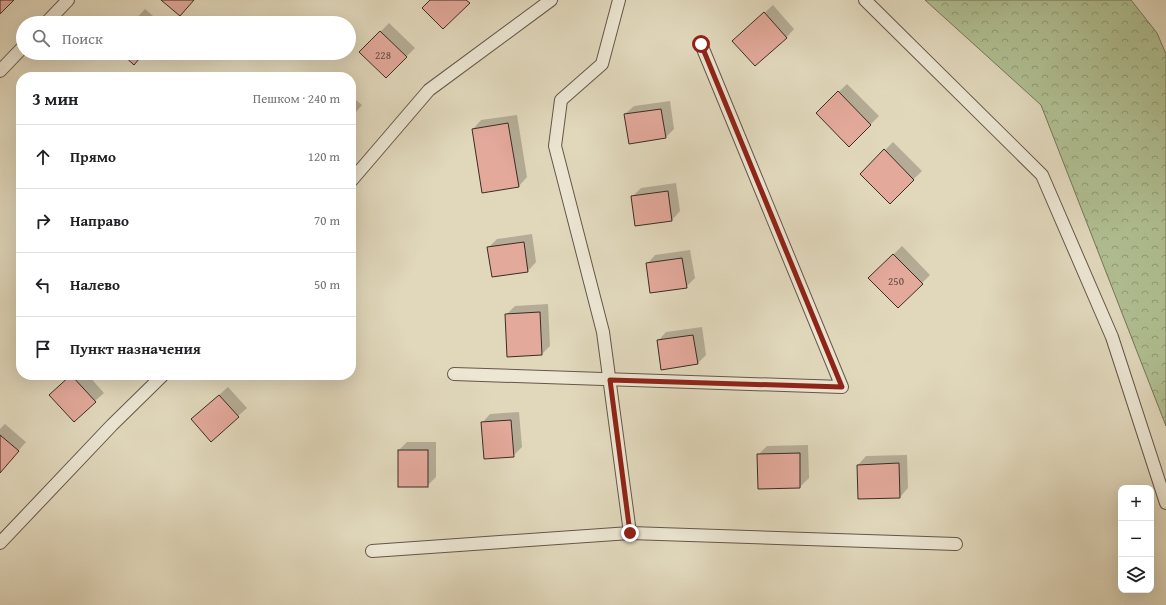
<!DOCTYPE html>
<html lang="ru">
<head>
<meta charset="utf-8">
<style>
	:root { --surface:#fff; --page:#f2f2f2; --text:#202124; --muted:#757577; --line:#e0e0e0 }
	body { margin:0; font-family:"Gentium Book Plus",serif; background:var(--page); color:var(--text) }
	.controls { position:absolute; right:12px; bottom:12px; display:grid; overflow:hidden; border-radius:8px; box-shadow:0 4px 16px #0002 }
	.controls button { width:36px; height:36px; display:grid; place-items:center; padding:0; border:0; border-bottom:1px solid var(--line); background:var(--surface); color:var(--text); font:20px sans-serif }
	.stop { position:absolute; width:12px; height:12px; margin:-9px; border:3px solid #8f2418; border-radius:50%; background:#fff }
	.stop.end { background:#8f2418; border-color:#fff; box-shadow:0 1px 4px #0008 }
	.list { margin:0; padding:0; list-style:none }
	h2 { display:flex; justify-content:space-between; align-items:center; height:52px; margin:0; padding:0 16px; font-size:17px }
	h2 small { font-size:13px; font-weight:400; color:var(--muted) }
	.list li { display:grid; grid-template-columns:26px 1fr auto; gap:12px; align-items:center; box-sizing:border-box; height:64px; padding:0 16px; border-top:1px solid var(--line) }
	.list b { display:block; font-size:15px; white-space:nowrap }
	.list em { font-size:13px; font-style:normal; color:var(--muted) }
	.icon { flex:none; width:22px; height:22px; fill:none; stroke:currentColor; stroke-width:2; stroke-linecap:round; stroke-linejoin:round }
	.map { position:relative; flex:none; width:1166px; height:605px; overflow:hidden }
	.search { position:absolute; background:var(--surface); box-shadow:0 4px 16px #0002; left:16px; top:16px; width:340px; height:44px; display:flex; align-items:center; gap:10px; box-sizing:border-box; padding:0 14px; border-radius:22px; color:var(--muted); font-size:15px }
	.panel { position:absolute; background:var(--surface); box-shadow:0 4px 16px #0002; left:16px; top:72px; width:340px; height:308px; border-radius:16px }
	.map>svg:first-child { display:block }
</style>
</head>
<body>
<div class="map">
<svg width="1166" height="605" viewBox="0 0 1166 605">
	<defs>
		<pattern id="forest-crowns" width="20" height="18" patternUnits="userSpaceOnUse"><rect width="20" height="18" fill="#b0bf92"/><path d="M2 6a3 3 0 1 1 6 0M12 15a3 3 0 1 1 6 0" fill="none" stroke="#909b77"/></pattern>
	</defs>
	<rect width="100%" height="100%" fill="#e1d8bc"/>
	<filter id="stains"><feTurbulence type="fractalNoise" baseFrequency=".005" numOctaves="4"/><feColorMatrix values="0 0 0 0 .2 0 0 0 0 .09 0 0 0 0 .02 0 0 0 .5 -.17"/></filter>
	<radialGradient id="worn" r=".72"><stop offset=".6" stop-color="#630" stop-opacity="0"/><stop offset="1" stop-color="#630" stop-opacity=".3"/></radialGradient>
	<path fill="url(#forest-crowns)" stroke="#75765b" d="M 925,0 L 1131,0 L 1157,33 L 1166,54 L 1166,426 L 1041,105 Z"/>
	<g fill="#0003">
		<path d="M 773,5 L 794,29 L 786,38 L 733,41 Z"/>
		<path d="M 145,9 L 161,23 L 132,23 Z"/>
		<path d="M 389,23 L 415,48 L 386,77 L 361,52 Z"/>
		<path d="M 847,84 L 879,116 L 849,146 L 817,113 Z"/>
		<path d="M 351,96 L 362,105 L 351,118 Z"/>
		<path d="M 670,101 L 674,129 L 665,138 L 625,114 L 634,106 Z"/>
		<path d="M 517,115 L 527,177 L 519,186 L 473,129 L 481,120 Z"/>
		<path d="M 893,142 L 922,171 L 890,202 L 861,174 Z"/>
		<path d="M 676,183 L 680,211 L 672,220 L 636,225 L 632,197 L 641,188 Z"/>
		<path d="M 532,234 L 536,262 L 528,271 L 493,276 L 488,248 L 497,239 Z"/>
		<path d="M 902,246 L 930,275 L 898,307 L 870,278 Z"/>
		<path d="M 690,250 L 695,278 L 686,287 L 647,264 L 655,255 Z"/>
		<path d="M 548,304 L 550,346 L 542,354 L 507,314 L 515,306 Z"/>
		<path d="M 702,327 L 706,355 L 697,364 L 658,341 L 666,332 Z"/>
		<path d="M 71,375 L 88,375 L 104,393 L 95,401 L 59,386 Z"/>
		<path d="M 228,387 L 247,408 L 238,416 L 201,411 Z"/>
		<path d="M 519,412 L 522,447 L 513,456 L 482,423 L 490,414 Z"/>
		<path d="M 5,424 L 26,442 L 0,472 L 0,429 Z"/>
		<path d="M 407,442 L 436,442 L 436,477 L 427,486 L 399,450 Z"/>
		<path d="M 808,445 L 809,478 L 800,487 L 759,488 L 758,455 L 767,446 Z"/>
		<path d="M 907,455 L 908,488 L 900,497 L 859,498 L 858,465 L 866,456 Z"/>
	</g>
	<g fill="#e3a99b" stroke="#3a2c24">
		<path d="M 0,0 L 14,0 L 0,14 Z"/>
		<path d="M 161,0 L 194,0 L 180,16 Z"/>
		<path d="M 430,0 L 466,0 L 470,3 L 443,29 L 422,8 Z"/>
		<path d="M 764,12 L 787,38 L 755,66 L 732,41 Z"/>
		<path d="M 136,17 L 143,23 L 131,23 Z"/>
		<path d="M 380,31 L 407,57 L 386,78 L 359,52 Z"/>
		<path d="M 121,53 L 144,53 L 134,65 Z"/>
		<path d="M 838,91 L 871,125 L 849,147 L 816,113 Z"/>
		<path d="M 661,109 L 666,138 L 629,144 L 624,114 Z"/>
		<path d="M 508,123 L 519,187 L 482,193 L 472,129 Z"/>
		<path d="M 884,149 L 914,180 L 890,204 L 860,174 Z"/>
		<path d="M 668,191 L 672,221 L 635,226 L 631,196 Z"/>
		<path d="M 524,242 L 528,272 L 492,277 L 487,247 Z"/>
		<path d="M 893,254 L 923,284 L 898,308 L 868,278 Z"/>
		<path d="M 682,258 L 687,288 L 650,293 L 646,263 Z"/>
		<path d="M 540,312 L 542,355 L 507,357 L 505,314 Z"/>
		<path d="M 693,335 L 698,364 L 661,370 L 657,340 Z"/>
		<path d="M 71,375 L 96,402 L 74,422 L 49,395 Z"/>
		<path d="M 219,395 L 239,417 L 211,442 L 191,419 Z"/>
		<path d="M 511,420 L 514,457 L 484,459 L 481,422 Z"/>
		<path d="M 0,435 L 19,451 L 0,473 Z"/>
		<rect x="398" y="450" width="30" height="37"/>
		<path d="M 800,453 L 800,488 L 758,489 L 757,454 Z"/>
		<path d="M 899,463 L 900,498 L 858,499 L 857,465 Z"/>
	</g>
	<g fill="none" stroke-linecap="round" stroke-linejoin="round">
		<defs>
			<g id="service">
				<path d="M 619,0 L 602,64 L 561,100 L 555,146 L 603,332 L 630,533 L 956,544"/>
				<path d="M 865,0 L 1042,175 L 1112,337 L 1166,503"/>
				<path d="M 46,23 L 68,0"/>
				<path d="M 0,71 L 23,47"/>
				<path d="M 351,181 L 429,90 L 551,0"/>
				<path d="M 454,374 L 842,387 L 701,44"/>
				<path d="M 0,543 L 112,425 L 163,375"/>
				<path d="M 372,551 L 630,533"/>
			</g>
		</defs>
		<use href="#service" stroke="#64574a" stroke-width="14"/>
		<use href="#service" stroke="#ece6d3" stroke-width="12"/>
	</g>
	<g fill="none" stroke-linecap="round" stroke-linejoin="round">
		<path stroke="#8f2418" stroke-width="5" d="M 630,533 L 610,380 L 842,387 L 701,44"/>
	</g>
	<g text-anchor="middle" stroke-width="3" stroke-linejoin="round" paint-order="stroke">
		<g font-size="11" fill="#644b42">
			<text x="383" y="59">228</text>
			<text x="896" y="285">250</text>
		</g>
	</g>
	<rect width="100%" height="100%" filter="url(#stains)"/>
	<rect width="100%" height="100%" fill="url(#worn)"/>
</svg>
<div class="controls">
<button>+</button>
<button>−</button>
<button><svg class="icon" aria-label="layers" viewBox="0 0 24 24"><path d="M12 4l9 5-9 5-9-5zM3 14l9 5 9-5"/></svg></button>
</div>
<div class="stop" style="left:701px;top:44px"></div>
<div class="stop end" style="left:630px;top:533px"></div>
<div class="search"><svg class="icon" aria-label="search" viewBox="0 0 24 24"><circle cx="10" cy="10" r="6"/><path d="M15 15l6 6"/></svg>Поиск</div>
<section class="panel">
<h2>3 мин<small>Пешком · 240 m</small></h2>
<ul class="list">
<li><svg class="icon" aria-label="ahead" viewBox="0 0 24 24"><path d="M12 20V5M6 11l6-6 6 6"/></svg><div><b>Прямо</b></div><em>120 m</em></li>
<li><svg class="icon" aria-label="right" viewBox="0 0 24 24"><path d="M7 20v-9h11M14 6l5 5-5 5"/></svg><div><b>Направо</b></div><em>70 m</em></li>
<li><svg class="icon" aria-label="left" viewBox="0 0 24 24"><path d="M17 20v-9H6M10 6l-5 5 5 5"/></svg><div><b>Налево</b></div><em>50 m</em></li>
<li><svg class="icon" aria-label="arrive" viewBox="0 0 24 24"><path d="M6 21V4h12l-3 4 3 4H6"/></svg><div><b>Пункт назначения</b></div></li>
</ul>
</section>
</div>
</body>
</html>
